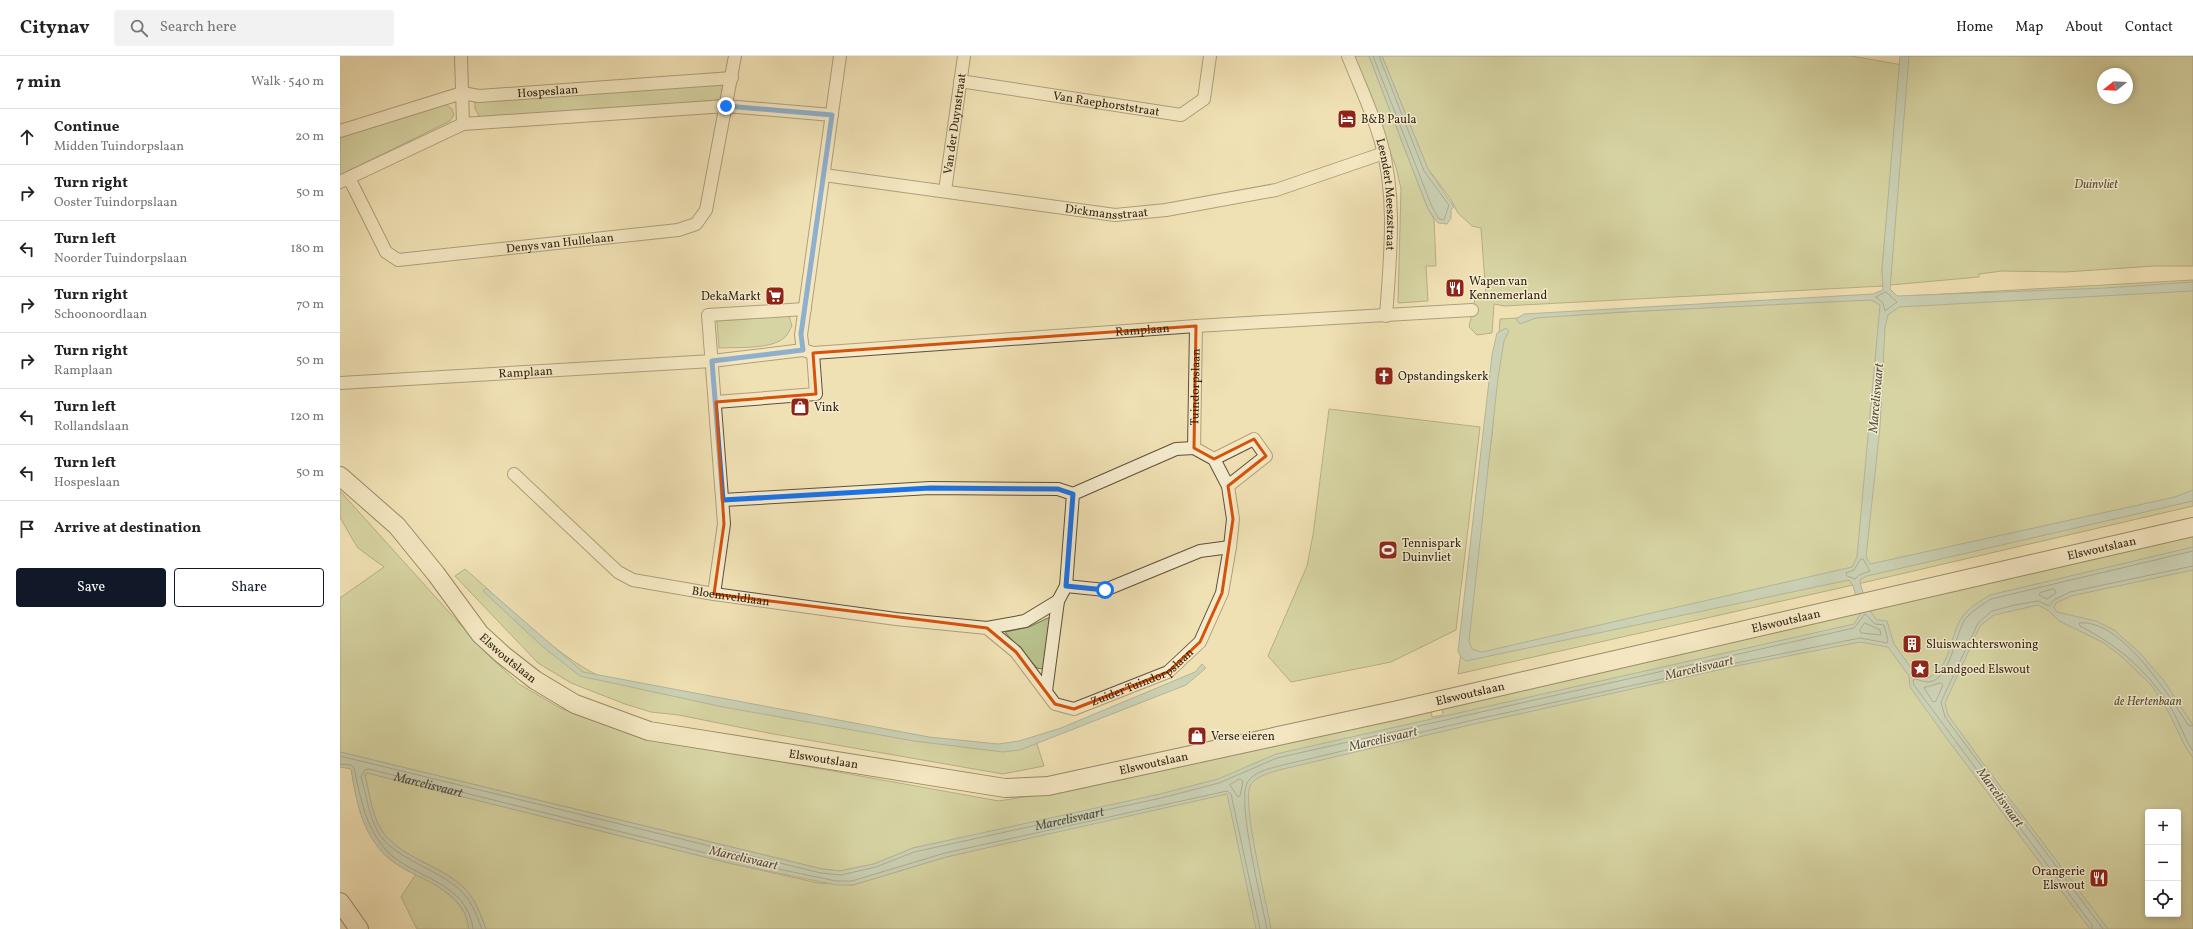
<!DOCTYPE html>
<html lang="en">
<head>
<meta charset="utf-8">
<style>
	:root { --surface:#fff; --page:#f2f2f2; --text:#222; --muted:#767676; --line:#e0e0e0; --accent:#111827 }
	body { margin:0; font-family:Vollkorn,serif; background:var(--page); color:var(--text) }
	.controls { position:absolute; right:12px; bottom:12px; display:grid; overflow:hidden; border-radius:4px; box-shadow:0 2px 6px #0003 }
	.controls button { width:36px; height:36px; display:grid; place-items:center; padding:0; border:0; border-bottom:1px solid var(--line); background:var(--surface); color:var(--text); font:20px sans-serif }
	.compass { position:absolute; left:1757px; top:12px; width:36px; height:36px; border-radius:50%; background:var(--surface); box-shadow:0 2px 6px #0003; rotate:252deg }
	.stop { position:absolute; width:12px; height:12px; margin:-9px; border:3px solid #1a73e8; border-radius:50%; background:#fff }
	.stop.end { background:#1a73e8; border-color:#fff; box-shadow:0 1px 4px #0008 }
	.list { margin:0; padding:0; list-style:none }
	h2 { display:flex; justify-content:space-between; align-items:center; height:52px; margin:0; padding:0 16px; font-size:17px }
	h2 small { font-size:13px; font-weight:400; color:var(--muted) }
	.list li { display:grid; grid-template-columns:26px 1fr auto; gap:12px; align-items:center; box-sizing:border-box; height:56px; padding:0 16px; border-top:1px solid var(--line) }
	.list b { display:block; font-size:15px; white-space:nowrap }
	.list p { margin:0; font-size:13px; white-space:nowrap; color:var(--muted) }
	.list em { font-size:13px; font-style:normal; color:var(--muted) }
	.actions { display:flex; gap:8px; padding:12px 16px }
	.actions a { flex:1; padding:9px 0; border:1px solid var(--accent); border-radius:4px; text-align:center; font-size:14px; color:var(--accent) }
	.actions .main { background:var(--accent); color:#fff }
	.icon { flex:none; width:22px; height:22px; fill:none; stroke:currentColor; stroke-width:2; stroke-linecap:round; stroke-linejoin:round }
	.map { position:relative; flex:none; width:1853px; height:873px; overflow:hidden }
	header { display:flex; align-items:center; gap:24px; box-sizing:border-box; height:56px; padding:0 20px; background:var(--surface); border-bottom:1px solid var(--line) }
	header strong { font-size:19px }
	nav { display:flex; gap:22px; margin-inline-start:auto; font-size:14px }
	.search { width:280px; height:36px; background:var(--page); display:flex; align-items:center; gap:10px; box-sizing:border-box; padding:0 14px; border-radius:4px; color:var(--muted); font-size:15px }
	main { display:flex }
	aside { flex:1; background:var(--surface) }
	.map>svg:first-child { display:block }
</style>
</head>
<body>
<header>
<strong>Citynav</strong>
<div class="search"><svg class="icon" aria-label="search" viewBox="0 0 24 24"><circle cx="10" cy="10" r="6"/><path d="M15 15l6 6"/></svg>Search here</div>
<nav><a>Home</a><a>Map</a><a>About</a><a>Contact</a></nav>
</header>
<main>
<aside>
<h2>7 min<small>Walk · 540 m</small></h2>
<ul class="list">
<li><svg class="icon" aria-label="ahead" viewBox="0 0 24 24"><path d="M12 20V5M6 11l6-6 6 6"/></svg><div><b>Continue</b><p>Midden Tuindorpslaan</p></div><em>20 m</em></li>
<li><svg class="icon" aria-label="right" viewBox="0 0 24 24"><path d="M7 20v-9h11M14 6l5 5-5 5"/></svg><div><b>Turn right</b><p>Ooster Tuindorpslaan</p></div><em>50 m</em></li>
<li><svg class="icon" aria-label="left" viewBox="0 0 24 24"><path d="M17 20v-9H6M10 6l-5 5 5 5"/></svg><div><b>Turn left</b><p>Noorder Tuindorpslaan</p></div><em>180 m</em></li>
<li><svg class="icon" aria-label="right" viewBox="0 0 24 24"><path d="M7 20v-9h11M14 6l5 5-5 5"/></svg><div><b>Turn right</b><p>Schoonoordlaan</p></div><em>70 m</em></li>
<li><svg class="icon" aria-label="right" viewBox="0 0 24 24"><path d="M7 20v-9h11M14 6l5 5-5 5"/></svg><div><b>Turn right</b><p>Ramplaan</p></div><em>50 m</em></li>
<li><svg class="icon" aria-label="left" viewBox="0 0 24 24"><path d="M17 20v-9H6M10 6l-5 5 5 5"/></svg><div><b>Turn left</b><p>Rollandslaan</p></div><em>120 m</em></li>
<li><svg class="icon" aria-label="left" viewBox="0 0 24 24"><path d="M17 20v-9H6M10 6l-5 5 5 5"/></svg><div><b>Turn left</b><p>Hospeslaan</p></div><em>50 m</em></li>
<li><svg class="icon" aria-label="arrive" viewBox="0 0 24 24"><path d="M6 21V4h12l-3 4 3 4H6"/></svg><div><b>Arrive at destination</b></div></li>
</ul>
<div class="actions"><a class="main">Save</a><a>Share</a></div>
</aside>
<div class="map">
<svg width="1853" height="873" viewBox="0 0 1853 873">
	<rect width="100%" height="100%" fill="#f0e1b4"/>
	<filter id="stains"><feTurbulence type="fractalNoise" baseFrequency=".005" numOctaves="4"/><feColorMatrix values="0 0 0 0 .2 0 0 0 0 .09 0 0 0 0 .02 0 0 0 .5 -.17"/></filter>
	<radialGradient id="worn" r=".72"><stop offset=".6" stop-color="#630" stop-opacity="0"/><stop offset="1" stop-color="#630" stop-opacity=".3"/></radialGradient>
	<g fill="#b8c38e" stroke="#737150" fill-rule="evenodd">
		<path d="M 1013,0 L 1029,0 L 1088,153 L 1094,163 L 1096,210 L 1086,210 L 1088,245 L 1058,247 L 1061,133 L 1056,111 Z"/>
		<path d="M 1042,0 L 1511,0 L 1563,9 L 1565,0 L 1853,0 L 1853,210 L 1815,210 L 1725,216 L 1662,215 L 1639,218 L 1639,221 L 1550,229 L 1557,141 L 1549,138 L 1542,214 L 1543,230 L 1164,250 L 1154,248 L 1152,277 L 1137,279 L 1129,271 L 1136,238 L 1146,240 L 1141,172 L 1132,170 L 1118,157 L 1110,142 L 1088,113 ZM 1763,18 L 1787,18 L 1787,42 L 1763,42 Z"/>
		<path d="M 383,28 L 380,44 L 144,62 L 139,60 L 135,52 L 135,45 L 145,42 Z"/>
		<path d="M 106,48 L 112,53 L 114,59 L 110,65 L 0,119 L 0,79 Z"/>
		<path d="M 1853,224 L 1853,450 L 1522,527 L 1118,618 L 1152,380 L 1160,263 Z"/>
		<path d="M 449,260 L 452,270 C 450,273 448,278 446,280 C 434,294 397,291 379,292 L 377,265 Z"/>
		<path d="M 989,353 L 1140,371 L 1116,574 L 1051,606 L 951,626 L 928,600 L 967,510 L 973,479 Z"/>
		<path d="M 0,435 L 146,597 L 179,628 L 220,652 L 277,673 L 376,694 L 659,745 L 736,732 L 1091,651 L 1092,661 L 1103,659 L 1102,649 L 1853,478 L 1853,873 L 146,873 C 141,860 136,845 127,835 C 104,809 62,804 42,775 C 32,760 29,736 25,719 L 28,717 L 389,807 L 478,827 L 513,829 L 606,801 L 693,781 L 690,768 L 573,792 L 534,808 L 500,815 L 482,813 L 0,696 L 0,542 L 44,511 L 18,492 L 10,479 L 0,461 ZM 1808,756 L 1838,756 L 1838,858 L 1808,858 Z"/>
		<path d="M 125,513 C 167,549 212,597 261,621 L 585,682 L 663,690 L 695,682 L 704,710 L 663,718 L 428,677 L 339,659 L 311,656 L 285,648 L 231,627 L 198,607 L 115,520 Z"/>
		<path d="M 710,561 L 706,609 L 703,613 L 697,612 L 665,576 L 689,571 Z"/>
		<path d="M 76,818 C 94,827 115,839 125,858 C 127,862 128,868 129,873 L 77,873 L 61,841 Z"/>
	</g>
	<g fill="#9dbcb5" stroke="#717d73">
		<path d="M 1029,0 L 1042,0 L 1088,113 L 1114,151 L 1111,154 L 1111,162 L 1107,168 L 1098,167 L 1088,153 Z"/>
		<path d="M 1560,0 L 1569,0 L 1550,233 L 1557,240 L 1764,232 L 1853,226 L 1853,235 L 1559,251 L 1548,259 L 1545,271 L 1540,371 L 1526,501 L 1530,508 L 1835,441 L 1853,434 L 1853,445 L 1527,520 L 1521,523 L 1520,526 C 1524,540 1527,553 1537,564 L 1547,565 L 1554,588 L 1574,616 L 1587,622 C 1612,613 1609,578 1623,560 C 1630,551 1640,545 1650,539 L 1853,491 L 1853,514 L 1731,540 L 1716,547 L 1714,551 L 1717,556 L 1756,565 L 1774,574 L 1800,597 L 1824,625 L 1853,669 L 1853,702 L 1845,690 L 1829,657 L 1812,630 L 1782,601 L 1764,587 L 1719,565 L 1709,555 L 1698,549 L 1654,559 L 1640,570 L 1605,647 L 1608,659 L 1642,706 L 1768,873 L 1750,873 L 1605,680 L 1570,631 L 1569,620 L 1548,591 L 1520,586 L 1391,611 L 1134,668 L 939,714 C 930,717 915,720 910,730 C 902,748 927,848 931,873 L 916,873 L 887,738 L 606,801 L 513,829 L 496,829 L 389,807 L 27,717 L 25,719 C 29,736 32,760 42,775 C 62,804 104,809 127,835 C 136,845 141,860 146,873 L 129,873 C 128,868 127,863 125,858 C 110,826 68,822 45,799 C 22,776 16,745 11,713 L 0,711 L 0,696 L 482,813 L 500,815 L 534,808 L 573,792 L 820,738 L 878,723 L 936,698 L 1514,568 L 1521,557 L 1513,530 L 1509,524 L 1126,605 L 1121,601 L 1118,595 L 1152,299 L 1157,277 L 1166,272 L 1169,275 L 1164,285 L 1158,322 L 1129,585 L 1132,593 L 1142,596 L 1512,511 L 1517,501 L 1540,249 L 1531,244 L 1283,256 L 1196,262 L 1180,268 L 1176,263 L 1184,258 L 1533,238 L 1543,234 L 1542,214 Z"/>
		<path d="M 146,532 L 243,616 L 589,681 L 658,688 L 679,685 L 721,672 L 855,616 L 862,608 L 866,612 L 846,629 L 680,694 L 663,696 L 574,685 L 383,651 L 240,620 L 202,590 L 143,535 Z"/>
	</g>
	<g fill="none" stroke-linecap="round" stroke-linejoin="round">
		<g stroke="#666e63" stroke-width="1">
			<path d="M 1033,0 L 1092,151 L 1099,163 L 1104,164 L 1109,149 L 1084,115 L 1039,0"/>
			<path d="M 1546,236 L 1557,246 L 1545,255 L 1543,247 L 1536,241 Z"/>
			<path d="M 1523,503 L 1530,515 L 1519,519 L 1515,523 L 1507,520 L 1506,517 L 1514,514 L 1520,504 Z"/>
			<path d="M 1714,533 L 1716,537 L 1707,543 L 1699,539 L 1700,537 Z"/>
			<path d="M 1525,567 L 1540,574 L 1541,579 L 1521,577 L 1520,574 Z"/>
			<path d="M 1601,627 L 1603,629 L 1596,645 L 1593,646 L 1584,632 Z"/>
			<path d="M 1853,670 L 1848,669 C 1829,639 1780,562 1739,567 L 1740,570 C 1779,590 1809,616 1832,654 C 1840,667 1844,682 1853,695"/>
			<path id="s1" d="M 0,700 L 481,817 L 501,819 L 536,811 L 574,796 L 821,742 L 879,727 L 937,702 L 1514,572 L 1525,558 L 1535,568 L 1544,569 L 1548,584 L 1547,587 L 1520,582 L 1391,608 L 1133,664 L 939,710 C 928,713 913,716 907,727 C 897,747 922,847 927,873"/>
			<path d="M 0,708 L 11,709 L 14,712 C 21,743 25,772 48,796 C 73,822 128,826 133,873"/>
			<path d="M 900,723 L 903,725 L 900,740 L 898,741 L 890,729 Z"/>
			<path id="s2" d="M 142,873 C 137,861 133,848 124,838 C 103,814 54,804 38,776 C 29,760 26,738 21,721 L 25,714 L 29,713 L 390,803 L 496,825 L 512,825 L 605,797 L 887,735 L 891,738 L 920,873"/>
			<path d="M 1752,873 L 1752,869 L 1574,629 L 1573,624 L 1576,623 C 1579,624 1584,626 1588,626 C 1611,625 1615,576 1626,562 C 1633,554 1642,549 1651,543 L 1853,495"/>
			<path d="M 1763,873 L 1605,661 L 1601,646 L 1638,567 L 1652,555 L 1675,549 L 1698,545 L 1709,550 L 1714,544 L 1730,536 L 1853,510"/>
		</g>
		<defs>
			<g id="street">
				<path d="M 121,0 L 123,68"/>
				<path id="s3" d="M 1008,0 C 1019,28 1033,57 1041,86 C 1057,142 1050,202 1046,260"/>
				<path id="s4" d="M 620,25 L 841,59 L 864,43 L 870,0"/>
				<path id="s5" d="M 0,75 L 122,37 L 139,40 L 392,22"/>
				<path id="s6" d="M 484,119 L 775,159 L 826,154 L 936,134 L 1044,97"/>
				<path id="s7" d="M 9,122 L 46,196 L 58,204 L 338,174 L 356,168 L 366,154 L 395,0"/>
				<path d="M 0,126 L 123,68 L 386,50 L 492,59"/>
				<path id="s8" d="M 605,135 L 624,0"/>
				<path d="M 463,294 L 461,279 L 500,0"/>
				<path id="s9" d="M 0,327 L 372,305 L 463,294 L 473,297 L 856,270 L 1132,254"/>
				<path d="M 376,346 L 476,338 L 473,297"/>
				<path id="s10" d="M 854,392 L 856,270"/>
				<path d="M 874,403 L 914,383 L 926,400 L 888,430"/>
				<path id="s11" d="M 174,418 L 278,516 L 293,524 L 374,538 L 556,563 L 647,572 L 685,565 L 718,545"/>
				<path d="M 383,444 L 590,432 L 718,433 L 733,438 L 836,393 L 854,392"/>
				<path d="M 726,530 L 765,534 L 860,495 L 890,491"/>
				<path d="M 374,538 L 384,468 L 368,259 L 465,253"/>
				<path id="s12" d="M 647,572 L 676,596 L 715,648 L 734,653 L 828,616 L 860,586 L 882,537 L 890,491 L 893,463 L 888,430 L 874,403 L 854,392"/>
				<path d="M 706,635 L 718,545 L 726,530 L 733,438"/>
			</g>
			<g id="secondary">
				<path id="s13" d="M 0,420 L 57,470 L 96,518 L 140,578 L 163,599 L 195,624 L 235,648 L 309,675 L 665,732 L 708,730 L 1058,654 L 1853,471"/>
				<path d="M 0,846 L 19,873"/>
			</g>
		</defs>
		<use href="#street" stroke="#5e503a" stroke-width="14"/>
		<use href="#secondary" stroke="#2e1f11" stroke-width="20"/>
		<use href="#street" stroke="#f5ecce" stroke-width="12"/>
		<use href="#secondary" stroke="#f5ecce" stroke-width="18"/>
	</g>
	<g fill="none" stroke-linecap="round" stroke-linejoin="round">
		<path stroke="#1a73e8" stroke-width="5" d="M 386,50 L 492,59 L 461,278 L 463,294 L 372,305 L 383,444 L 590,432 L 718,433 L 733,438 L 726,530 L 765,534"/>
	</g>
	<path d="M0 0H1853V873H0ZM 856,270 L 854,392 L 874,403 L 914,383 L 926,400 L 888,430 L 893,463 L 882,537 L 860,586 L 828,616 L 734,653 L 715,648 L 676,596 L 647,572 L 374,538 L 384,468 L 376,346 L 476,338 L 473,297 Z" fill="#f0e1b4" fill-opacity=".55" fill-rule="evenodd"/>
	<path fill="none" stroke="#d5530c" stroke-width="3" stroke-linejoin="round" d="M 856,270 L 854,392 L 874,403 L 914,383 L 926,400 L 888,430 L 893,463 L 882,537 L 860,586 L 828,616 L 734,653 L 715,648 L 676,596 L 647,572 L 374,538 L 384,468 L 376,346 L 476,338 L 473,297 Z"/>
	<defs>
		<symbol id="hotel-square" viewBox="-11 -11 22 22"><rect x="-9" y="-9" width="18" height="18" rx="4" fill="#8f2418" stroke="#f5ecce"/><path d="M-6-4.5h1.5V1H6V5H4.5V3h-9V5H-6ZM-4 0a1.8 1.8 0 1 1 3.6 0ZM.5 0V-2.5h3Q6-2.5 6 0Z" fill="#fff"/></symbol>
		<symbol id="restaurant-square" viewBox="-11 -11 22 22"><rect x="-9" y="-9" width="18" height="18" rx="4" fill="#8f2418" stroke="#f5ecce"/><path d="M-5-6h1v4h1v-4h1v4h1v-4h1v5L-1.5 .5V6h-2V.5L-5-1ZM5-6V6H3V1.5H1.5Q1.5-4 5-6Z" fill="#fff"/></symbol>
		<symbol id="supermarket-square" viewBox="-11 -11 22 22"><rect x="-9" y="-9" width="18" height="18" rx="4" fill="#8f2418" stroke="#f5ecce"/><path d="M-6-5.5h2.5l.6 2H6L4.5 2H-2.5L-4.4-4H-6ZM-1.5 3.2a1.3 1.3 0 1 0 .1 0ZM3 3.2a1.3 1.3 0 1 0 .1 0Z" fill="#fff"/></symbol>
		<symbol id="church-square" viewBox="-11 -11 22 22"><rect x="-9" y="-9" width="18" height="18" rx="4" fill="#8f2418" stroke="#f5ecce"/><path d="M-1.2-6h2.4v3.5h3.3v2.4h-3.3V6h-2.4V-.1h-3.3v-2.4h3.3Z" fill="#fff"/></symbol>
		<symbol id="shop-square" viewBox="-11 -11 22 22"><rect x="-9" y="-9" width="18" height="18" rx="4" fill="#8f2418" stroke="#f5ecce"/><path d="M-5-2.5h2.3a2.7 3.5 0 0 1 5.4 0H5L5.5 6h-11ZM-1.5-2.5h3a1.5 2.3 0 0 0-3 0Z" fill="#fff"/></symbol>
		<symbol id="stadium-square" viewBox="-11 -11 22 22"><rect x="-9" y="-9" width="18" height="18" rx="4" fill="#8f2418" stroke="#f5ecce"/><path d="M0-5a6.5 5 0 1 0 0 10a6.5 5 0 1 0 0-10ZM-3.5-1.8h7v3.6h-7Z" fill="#fff"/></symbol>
		<symbol id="building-square" viewBox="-11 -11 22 22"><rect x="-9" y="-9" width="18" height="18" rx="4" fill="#8f2418" stroke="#f5ecce"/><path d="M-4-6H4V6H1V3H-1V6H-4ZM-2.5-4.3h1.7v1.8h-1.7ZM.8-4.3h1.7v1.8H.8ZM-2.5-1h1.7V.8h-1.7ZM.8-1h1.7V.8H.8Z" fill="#fff"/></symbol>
		<symbol id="sight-square" viewBox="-11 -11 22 22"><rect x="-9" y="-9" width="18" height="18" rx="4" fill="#8f2418" stroke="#f5ecce"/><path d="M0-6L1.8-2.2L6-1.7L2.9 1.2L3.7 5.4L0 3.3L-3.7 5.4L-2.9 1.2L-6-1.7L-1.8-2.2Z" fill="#fff"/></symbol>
	</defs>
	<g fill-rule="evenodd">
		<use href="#hotel-square" x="996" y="52" width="22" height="22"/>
		<use href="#restaurant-square" x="1104" y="221" width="22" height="22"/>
		<use href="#supermarket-square" x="424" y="229" width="22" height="22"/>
		<use href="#church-square" x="1033" y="309" width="22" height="22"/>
		<use href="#shop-square" x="449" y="340" width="22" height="22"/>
		<use href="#stadium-square" x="1037" y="483" width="22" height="22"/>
		<use href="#building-square" x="1561" y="577" width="22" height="22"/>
		<use href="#sight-square" x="1569" y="602" width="22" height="22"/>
		<use href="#shop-square" x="846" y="669" width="22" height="22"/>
		<use href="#restaurant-square" x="1748" y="811" width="22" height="22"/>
	</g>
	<g text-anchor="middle" stroke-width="3" stroke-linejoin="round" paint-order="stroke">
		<g font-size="12" fill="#2e1f11" stroke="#f5ecce">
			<text dy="4" stroke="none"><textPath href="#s5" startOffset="214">Hospeslaan</textPath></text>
			<text dy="4" stroke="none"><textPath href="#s4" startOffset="148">Van Raephorststraat</textPath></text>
			<text dy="4" stroke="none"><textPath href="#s8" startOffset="68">Van der Duynstraat</textPath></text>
			<text dy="4" stroke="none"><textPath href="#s3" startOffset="145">Leendert Meeszstraat</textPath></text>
			<text dy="4" stroke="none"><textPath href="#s6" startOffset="285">Dickmansstraat</textPath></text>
			<text dy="4" stroke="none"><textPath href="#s7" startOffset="260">Denys van Hullelaan</textPath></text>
			<text dy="4" stroke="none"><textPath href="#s9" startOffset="805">Ramplaan</textPath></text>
			<text dy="4" stroke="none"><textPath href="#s9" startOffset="186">Ramplaan</textPath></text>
			<text dy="4" stroke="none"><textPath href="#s10" startOffset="61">Tuindorpslaan</textPath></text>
			<text dy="4" stroke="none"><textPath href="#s13" startOffset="1893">Elswoutslaan</textPath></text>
			<text dy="4" stroke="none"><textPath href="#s11" startOffset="259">Bloemveldlaan</textPath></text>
			<text dy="4" stroke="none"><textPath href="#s13" startOffset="1569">Elswoutslaan</textPath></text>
			<text dy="4" stroke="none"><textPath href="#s13" startOffset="249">Elswoutslaan</textPath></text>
			<text dy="4" stroke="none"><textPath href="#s12" startOffset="198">Zuider Tuindorpslaan</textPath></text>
			<text dy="4" stroke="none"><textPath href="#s13" startOffset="1245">Elswoutslaan</textPath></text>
			<text dy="4" stroke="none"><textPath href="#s13" startOffset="586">Elswoutslaan</textPath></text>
			<text dy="4" stroke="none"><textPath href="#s13" startOffset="921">Elswoutslaan</textPath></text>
		</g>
		<g font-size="12" fill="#2e1f11" stroke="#f5ecce" text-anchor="start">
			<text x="1021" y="67">B&amp;B Paula</text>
			<text x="1129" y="229">Wapen van<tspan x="1129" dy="14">Kennemerland</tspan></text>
			<text x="421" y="244" text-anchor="end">DekaMarkt</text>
			<text x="1058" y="324">Opstandingskerk</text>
			<text x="474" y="355">Vink</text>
			<text x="1062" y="491">Tennispark<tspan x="1062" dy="14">Duinvliet</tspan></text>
			<text x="1586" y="592">Sluiswachterswoning</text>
			<text x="1594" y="617">Landgoed Elswout</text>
			<text x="871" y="684">Verse eieren</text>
			<text x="1745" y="819" text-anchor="end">Orangerie<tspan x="1745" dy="14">Elswout</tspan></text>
		</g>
		<g font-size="12" font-style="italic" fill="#575036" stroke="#f5ecce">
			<text x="1756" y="132">Duinvliet</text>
			<text x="1808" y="649">de Hertenbaan</text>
		</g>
		<g font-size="13" font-style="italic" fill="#4f4e42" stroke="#f5ecce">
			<text transform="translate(1535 342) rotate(-85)" y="5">Marcelisvaart</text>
			<text transform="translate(1359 611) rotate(-13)" y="5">Marcelisvaart</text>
			<text transform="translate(1043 682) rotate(-13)" y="5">Marcelisvaart</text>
			<text dy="5" stroke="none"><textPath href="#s2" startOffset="278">Marcelisvaart</textPath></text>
			<text transform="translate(1661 741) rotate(54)" y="5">Marcelisvaart</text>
			<text dy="5" stroke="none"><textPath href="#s1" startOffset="751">Marcelisvaart</textPath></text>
			<text transform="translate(404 801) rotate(13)" y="5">Marcelisvaart</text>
		</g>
	</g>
	<rect width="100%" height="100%" filter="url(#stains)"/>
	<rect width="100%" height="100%" fill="url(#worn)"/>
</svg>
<div class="controls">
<button>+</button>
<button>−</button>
<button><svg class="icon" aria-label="locate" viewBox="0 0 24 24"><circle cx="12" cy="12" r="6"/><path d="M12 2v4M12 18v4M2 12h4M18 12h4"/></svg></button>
</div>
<svg class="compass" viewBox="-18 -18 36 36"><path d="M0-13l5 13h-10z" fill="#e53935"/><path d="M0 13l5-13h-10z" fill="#767676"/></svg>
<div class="stop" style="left:765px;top:534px"></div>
<div class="stop end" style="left:386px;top:50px"></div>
</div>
</main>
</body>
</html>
